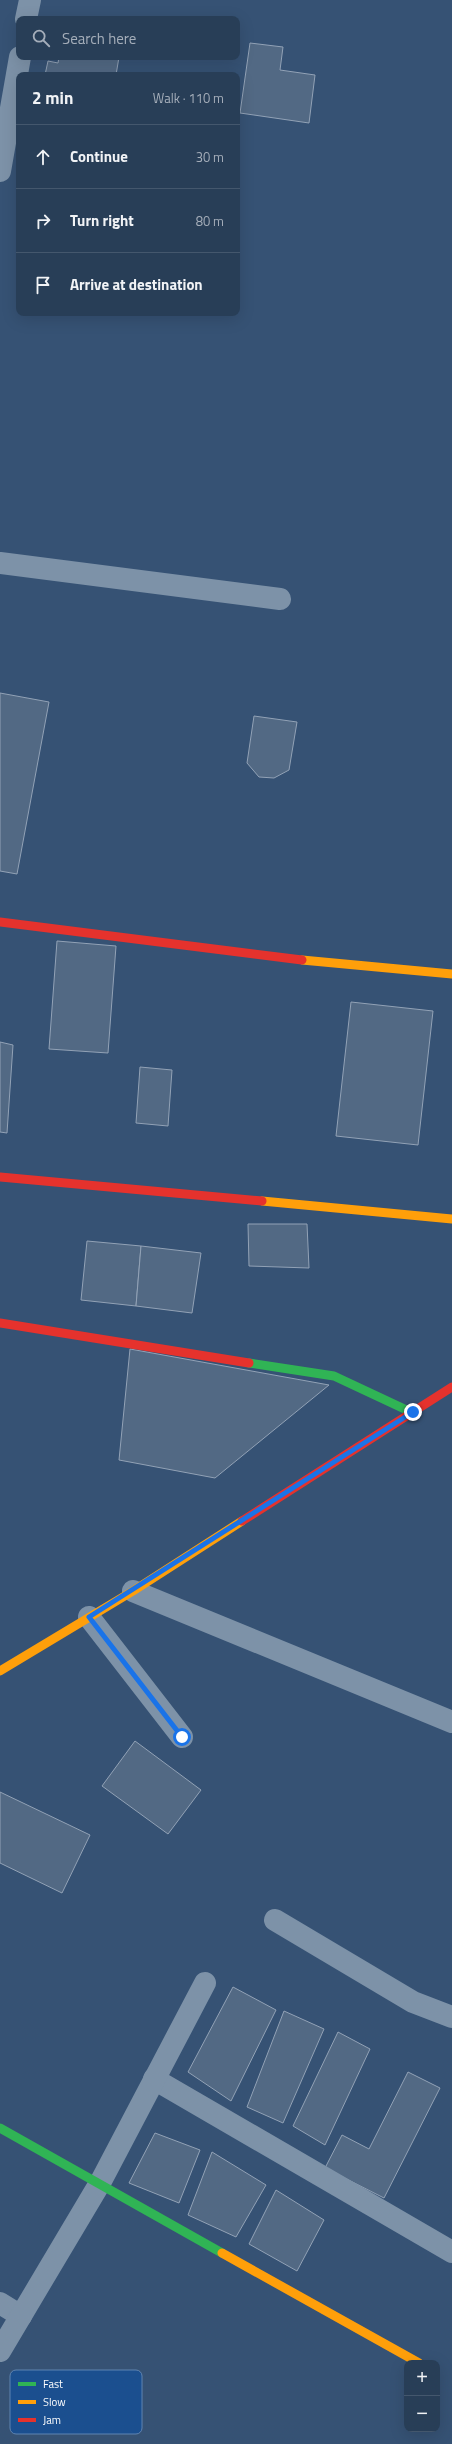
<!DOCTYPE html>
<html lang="en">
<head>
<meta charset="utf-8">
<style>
	:root { --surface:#283e57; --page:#344961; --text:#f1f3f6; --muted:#a5aeba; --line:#44576d }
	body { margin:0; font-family:"Titillium Web",sans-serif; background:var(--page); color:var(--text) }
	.controls { position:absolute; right:12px; bottom:12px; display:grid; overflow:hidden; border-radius:8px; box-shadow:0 4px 16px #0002 }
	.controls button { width:36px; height:36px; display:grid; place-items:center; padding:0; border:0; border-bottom:1px solid var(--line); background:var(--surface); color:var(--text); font:20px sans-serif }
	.stop { position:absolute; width:12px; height:12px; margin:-9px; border:3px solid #1a73e8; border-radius:50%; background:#fff }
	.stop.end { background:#1a73e8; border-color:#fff; box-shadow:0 1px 4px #0008 }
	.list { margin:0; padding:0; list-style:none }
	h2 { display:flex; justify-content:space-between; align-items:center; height:52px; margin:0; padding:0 16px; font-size:17px }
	h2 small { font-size:13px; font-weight:400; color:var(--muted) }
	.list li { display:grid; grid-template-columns:26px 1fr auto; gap:12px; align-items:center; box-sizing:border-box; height:64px; padding:0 16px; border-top:1px solid var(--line) }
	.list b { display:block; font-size:15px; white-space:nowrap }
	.list em { font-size:13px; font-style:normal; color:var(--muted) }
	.icon { flex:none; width:22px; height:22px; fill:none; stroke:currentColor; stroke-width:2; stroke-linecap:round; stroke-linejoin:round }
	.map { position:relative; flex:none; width:452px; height:2444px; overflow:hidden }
	.search { position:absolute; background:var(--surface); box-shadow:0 4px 16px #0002; left:16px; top:16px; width:224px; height:44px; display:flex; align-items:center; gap:10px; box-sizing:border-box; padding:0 14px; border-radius:8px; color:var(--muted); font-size:15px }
	.panel { position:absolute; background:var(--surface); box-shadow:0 4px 16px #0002; left:16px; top:72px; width:224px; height:244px; border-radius:8px }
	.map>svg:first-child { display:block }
</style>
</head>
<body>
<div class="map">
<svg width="452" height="2444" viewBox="0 0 452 2444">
	<rect width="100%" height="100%" fill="#365274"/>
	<g fill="#526984" stroke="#92a2b6">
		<path d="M 250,43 L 283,47 L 280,70 L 315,75 L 309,123 L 240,113 Z"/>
		<path d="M 59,57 L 119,57 L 116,75 L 45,75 L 48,61 L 58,63 Z"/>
		<path d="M 0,693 L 49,702 L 17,874 L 0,871 Z"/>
		<path d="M 254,716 L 297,722 L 289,770 L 274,778 L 259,777 L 247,763 Z"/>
		<path d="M 57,941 L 116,946 L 108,1053 L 49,1049 Z"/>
		<path d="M 351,1002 L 433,1011 L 418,1145 L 336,1136 Z"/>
		<path d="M 0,1042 L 13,1045 L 7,1133 L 0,1132 Z"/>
		<path d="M 140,1067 L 172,1070 L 168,1126 L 136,1123 Z"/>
		<path d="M 248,1224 L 307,1224 L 309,1268 L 249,1266 Z"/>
		<path d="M 87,1241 L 141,1246 L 136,1306 L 81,1300 Z"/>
		<path d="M 141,1246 L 201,1253 L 192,1313 L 136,1306 Z"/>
		<path d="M 130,1349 L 329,1385 L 215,1478 L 119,1460 Z"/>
		<path d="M 135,1741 L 201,1790 L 168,1834 L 102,1786 Z"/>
		<path d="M 0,1792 L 90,1835 L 62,1893 L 0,1863 Z"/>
		<path d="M 233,1987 L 276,2010 L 231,2101 L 188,2072 Z"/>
		<path d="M 284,2011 L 324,2029 L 283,2123 L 247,2107 Z"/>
		<path d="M 338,2032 L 370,2049 L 325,2145 L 293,2126 Z"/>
		<path d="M 408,2072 L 440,2088 L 384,2198 L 325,2168 L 342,2135 L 369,2149 Z"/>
		<path d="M 155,2133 L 200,2150 L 179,2203 L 129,2183 Z"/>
		<path d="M 212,2152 L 266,2185 L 236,2237 L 188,2215 Z"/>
		<path d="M 276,2190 L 324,2220 L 297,2271 L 249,2244 Z"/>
	</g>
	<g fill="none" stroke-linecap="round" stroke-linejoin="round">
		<g stroke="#7d92a8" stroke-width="22">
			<path d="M 26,19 L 30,0"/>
			<path d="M 0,171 L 20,57"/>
			<path d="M 0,563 L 280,599"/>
			<path d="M 133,1591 L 452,1722"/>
			<path d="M 89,1617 L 182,1737"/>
			<path d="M 275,1920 L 413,2002 L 452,2017"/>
			<path d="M 154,2079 L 452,2252"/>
			<path d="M 0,2303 L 21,2316"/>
			<path d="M 0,2351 L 100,2183 L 205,1983"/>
		</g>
		<g stroke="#30b455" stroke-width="9">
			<path d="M 249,1363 L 334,1376 L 413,1413"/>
			<path d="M 0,2128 L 222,2253"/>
		</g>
		<g stroke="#ff9f0a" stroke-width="9">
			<path d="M 302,960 L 452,974"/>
			<path d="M 262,1201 L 452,1219"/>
			<path d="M 0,1671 L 133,1591 L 242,1521"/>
			<path d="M 222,2253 L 419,2363"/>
		</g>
		<g stroke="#e5322d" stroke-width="9">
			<path d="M 0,922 L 302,960"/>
			<path d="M 0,1177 L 262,1201"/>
			<path d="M 0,1323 L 249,1363"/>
			<path d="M 242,1521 L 452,1387"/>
		</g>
	</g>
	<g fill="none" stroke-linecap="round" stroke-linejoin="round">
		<path stroke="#1a73e8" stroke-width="5" d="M 182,1737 L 89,1617 L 413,1412"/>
	</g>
	<rect x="10" y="2370" width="132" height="64" rx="6" fill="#1b4f8f" stroke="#5f84b1" stroke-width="1"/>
	<rect x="18" y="2382" width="18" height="4" fill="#30b455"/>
	<rect x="18" y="2400" width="18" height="4" fill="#ff9f0a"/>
	<rect x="18" y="2418" width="18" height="4" fill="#e5322d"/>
	<g font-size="11" fill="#fff">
		<text x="43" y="2388">Fast</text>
		<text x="43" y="2406">Slow</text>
		<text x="43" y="2424">Jam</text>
	</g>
</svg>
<div class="controls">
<button>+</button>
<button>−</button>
</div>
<div class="stop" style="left:182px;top:1737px"></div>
<div class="stop end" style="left:413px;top:1412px"></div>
<div class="search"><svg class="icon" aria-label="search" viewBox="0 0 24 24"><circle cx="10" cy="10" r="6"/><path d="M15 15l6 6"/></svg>Search here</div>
<section class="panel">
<h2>2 min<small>Walk · 110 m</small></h2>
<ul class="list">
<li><svg class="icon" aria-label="ahead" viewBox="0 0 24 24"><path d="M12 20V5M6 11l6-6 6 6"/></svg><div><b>Continue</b></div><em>30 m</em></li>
<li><svg class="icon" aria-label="right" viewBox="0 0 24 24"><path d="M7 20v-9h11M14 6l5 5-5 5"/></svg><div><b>Turn right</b></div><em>80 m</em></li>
<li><svg class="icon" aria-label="arrive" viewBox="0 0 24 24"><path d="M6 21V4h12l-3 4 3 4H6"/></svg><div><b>Arrive at destination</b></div></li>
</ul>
</section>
</div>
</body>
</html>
